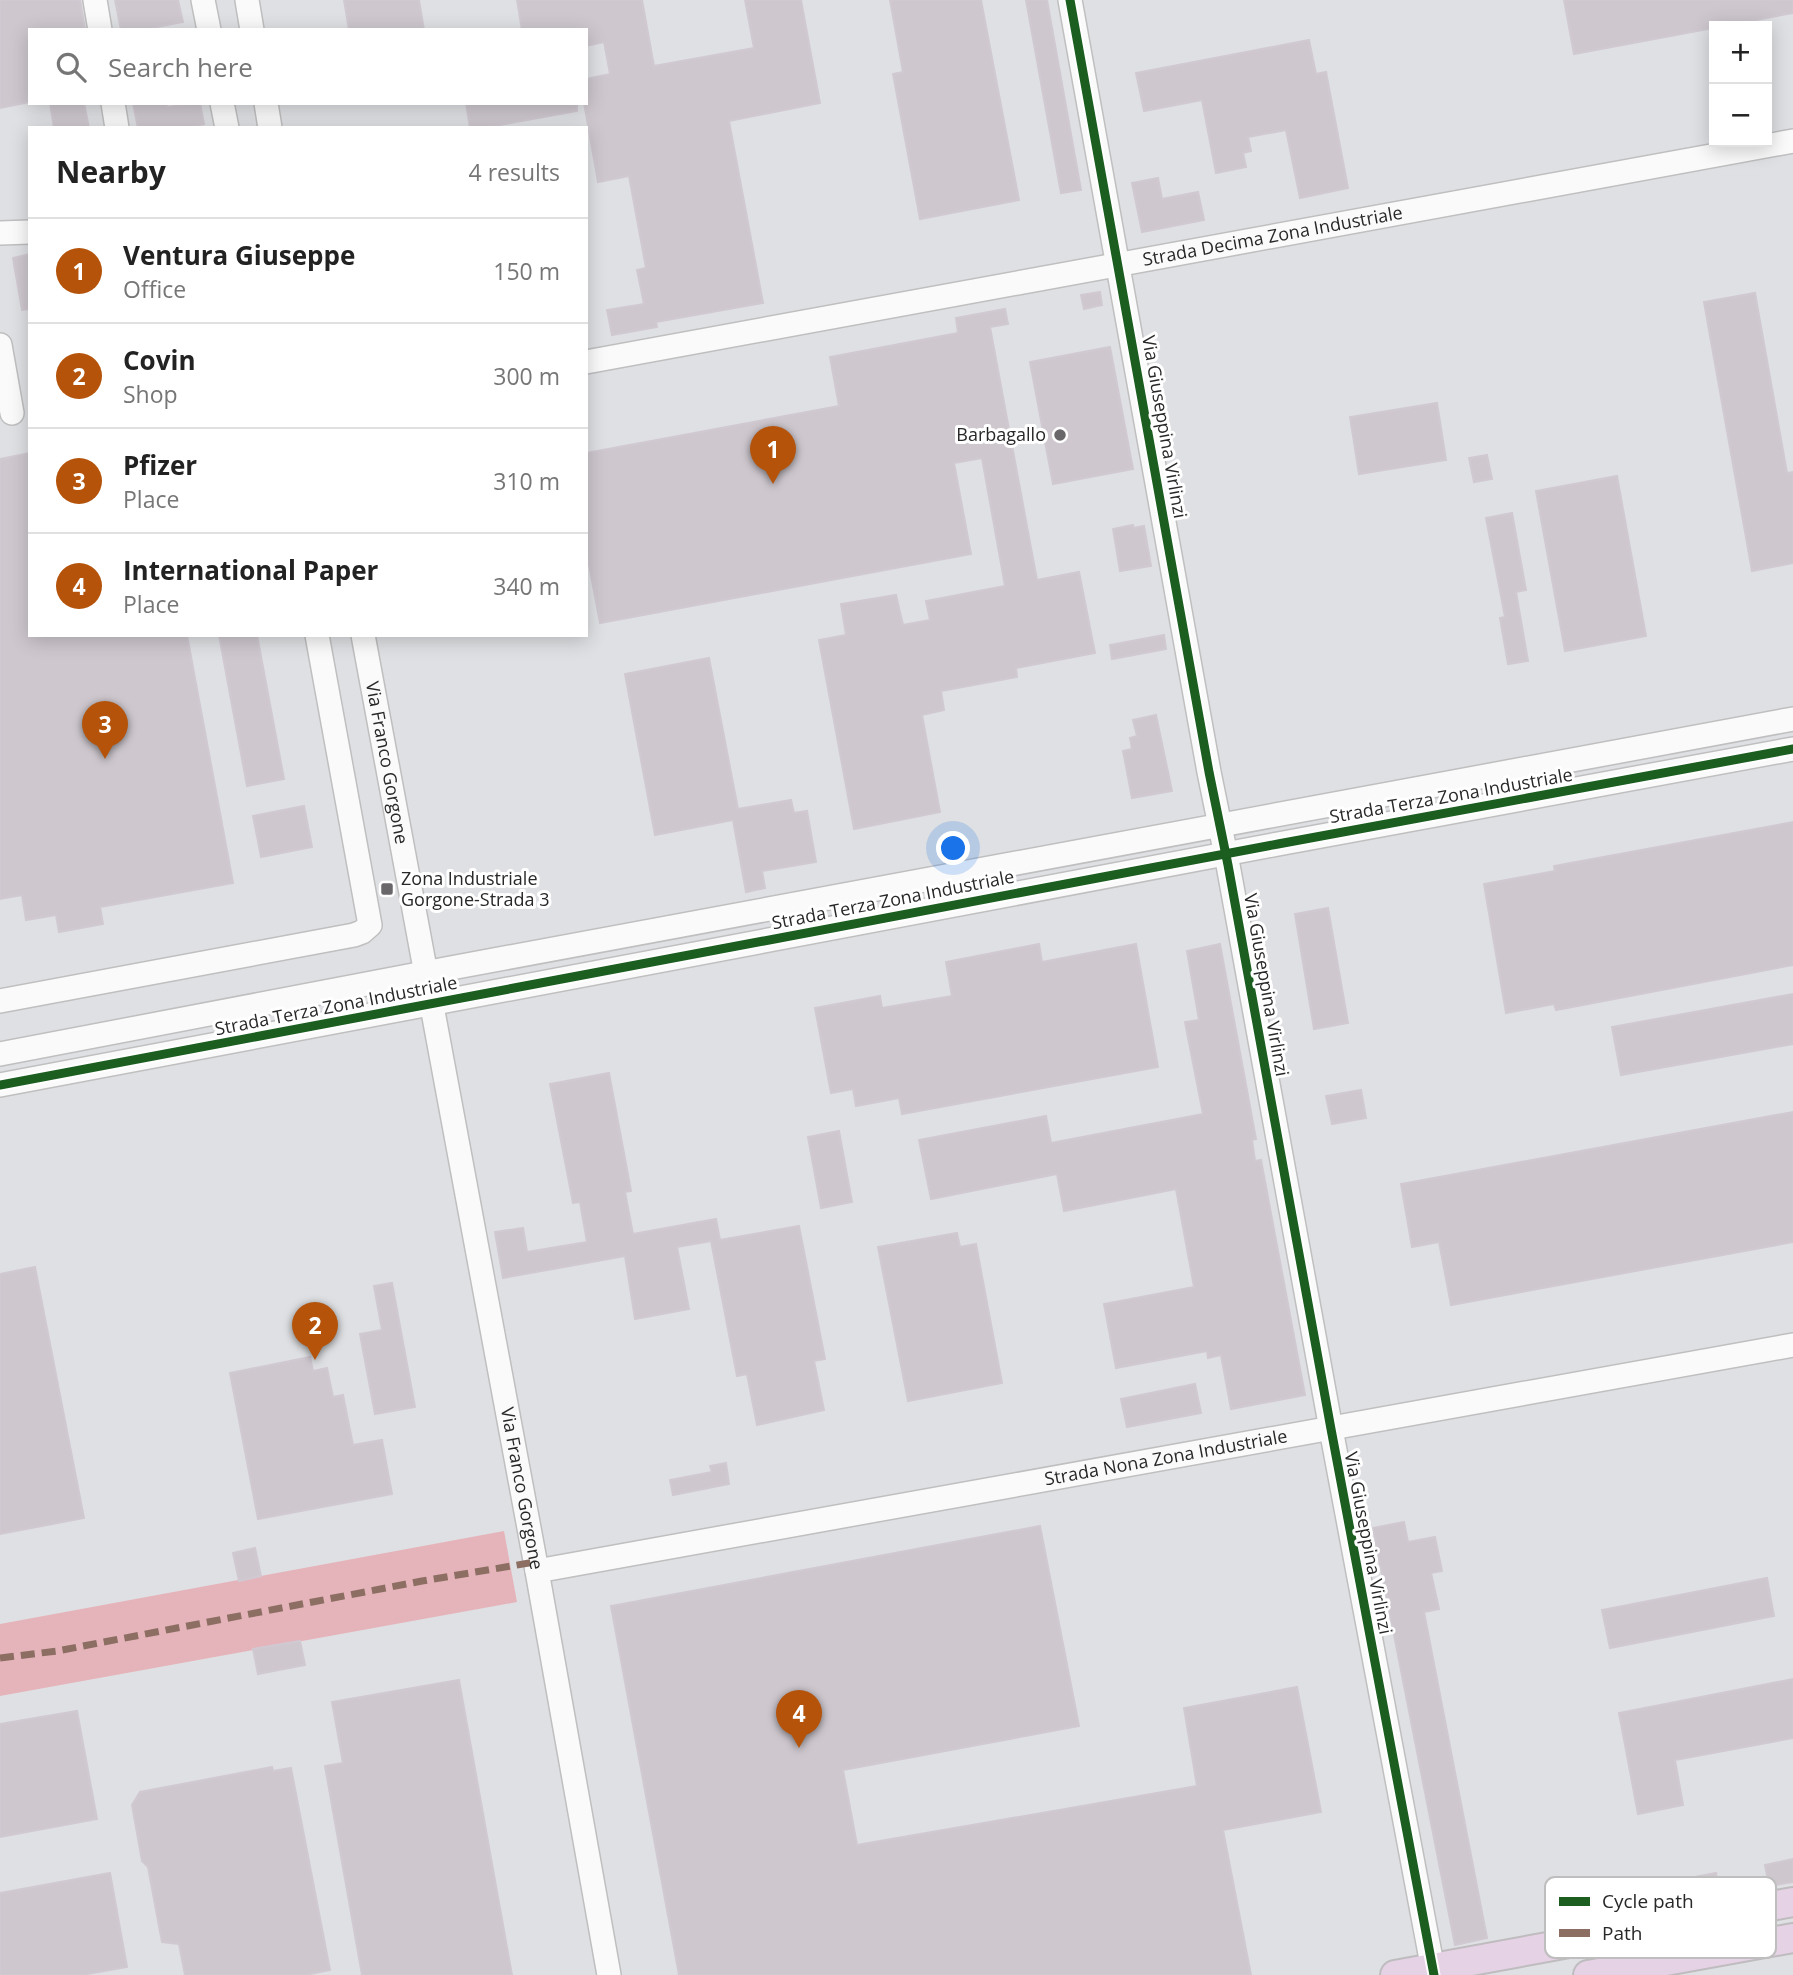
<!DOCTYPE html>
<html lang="en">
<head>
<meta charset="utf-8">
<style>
	:root { --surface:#fff; --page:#f2f2f2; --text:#222; --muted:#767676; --line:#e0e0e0; --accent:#b45309 }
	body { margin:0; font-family:"Open Sans",sans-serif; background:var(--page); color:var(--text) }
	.controls { position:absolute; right:21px; top:21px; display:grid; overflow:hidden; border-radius:0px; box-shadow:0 4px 18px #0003 }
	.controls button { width:63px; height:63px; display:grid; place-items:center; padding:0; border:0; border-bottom:2px solid var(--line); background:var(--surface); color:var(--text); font:35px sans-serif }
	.you { position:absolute; left:954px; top:849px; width:24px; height:24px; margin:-18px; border:5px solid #fff; border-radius:50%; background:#1a73e8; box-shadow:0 0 0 10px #1a73e833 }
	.badge { display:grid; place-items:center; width:46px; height:46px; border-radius:50%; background:var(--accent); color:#fff; font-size:23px; font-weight:700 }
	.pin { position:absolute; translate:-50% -58px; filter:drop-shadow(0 2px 4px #0008) }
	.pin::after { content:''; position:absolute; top:37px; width:24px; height:21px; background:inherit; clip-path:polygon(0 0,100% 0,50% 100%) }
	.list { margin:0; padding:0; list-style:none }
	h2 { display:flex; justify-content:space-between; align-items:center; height:91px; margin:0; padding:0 28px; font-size:30px }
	h2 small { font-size:23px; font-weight:400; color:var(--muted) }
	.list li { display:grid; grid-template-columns:46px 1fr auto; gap:21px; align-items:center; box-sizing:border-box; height:105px; padding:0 28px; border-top:2px solid var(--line) }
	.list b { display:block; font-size:26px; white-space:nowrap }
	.list p { margin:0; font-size:23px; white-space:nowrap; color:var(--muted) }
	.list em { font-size:23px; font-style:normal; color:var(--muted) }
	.icon { flex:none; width:38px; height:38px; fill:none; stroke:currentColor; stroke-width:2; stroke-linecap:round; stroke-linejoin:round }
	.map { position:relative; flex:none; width:1793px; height:1975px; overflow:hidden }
	.search { position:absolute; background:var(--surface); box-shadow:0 4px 18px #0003; left:28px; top:28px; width:560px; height:77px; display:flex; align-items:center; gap:18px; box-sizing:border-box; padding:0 24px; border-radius:0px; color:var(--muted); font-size:26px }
	.panel { position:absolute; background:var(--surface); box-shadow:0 4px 18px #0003; left:28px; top:126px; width:560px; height:511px; border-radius:0px }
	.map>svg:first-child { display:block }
</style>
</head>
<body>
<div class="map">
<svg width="1793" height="1975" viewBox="0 0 1793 1975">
	<rect width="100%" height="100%" fill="#e6dde7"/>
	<path fill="#dfe0e3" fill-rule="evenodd" d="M 0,0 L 1793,0 L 1793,1975 L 0,1975 ZM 1714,26 L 1767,26 L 1767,142 L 1714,142 ZM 30,30 L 586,30 L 586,103 L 30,103 ZM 30,128 L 586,128 L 586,635 L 30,635 Z"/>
	<path fill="#e5b4bb" d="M 504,1531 L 517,1602 L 0,1696 L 0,1624 Z"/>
	<g fill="#cec8ce" stroke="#d1c9d2" stroke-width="2">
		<path d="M 0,0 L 80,0 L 85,30 L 30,30 L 30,102 L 0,108 Z"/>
		<path d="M 115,0 L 178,0 L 183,22 L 141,30 L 121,30 Z"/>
		<path d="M 344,0 L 419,0 L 424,30 L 349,30 Z"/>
		<path d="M 517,0 L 642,0 L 654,66 L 754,48 L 745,0 L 801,0 L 820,103 L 729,121 L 763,303 L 656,322 L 657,327 L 612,335 L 607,310 L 644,304 L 637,270 L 646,268 L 629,176 L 598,182 L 584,103 L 586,103 L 586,79 L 610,74 L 604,42 L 586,46 L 586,30 L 522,30 Z"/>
		<path d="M 890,0 L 981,0 L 1019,200 L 920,219 L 893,74 L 903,72 Z"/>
		<path d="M 1026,0 L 1047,0 L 1081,190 L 1061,193 Z"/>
		<path d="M 1564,0 L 1793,0 L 1793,13 L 1574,54 Z"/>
		<path d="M 1309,40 L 1316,74 L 1326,72 L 1348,188 L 1300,198 L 1286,130 L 1248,137 L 1251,151 L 1243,153 L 1246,167 L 1216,173 L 1202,100 L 1144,111 L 1136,73 Z"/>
		<path d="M 50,103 L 84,103 L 89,128 L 54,128 Z"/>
		<path d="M 133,103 L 166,103 L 167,107 L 200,103 L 204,124 L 187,128 L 138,128 Z"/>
		<path d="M 466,103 L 577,103 L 577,111 L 483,128 L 470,128 Z"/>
		<path d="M 1158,178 L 1162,199 L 1198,192 L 1204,220 L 1142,232 L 1132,183 Z"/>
		<path d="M 30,254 L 30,309 L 22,310 L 13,258 Z"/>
		<path d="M 1100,292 L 1102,305 L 1084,309 L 1081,295 Z"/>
		<path d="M 1755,293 L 1787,473 L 1793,472 L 1793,563 L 1752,571 L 1704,302 Z"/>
		<path d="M 1005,309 L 1008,324 L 990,327 L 1037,580 L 1079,572 L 1095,653 L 1016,668 L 1017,677 L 941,691 L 944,710 L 922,715 L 940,812 L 854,829 L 819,640 L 846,635 L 841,604 L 896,595 L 903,625 L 930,620 L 926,601 L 1005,586 L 982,458 L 954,463 L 971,554 L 600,623 L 586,549 L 586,453 L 839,406 L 830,357 L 958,333 L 956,318 Z"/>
		<path d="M 1110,347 L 1133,469 L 1053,484 L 1030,362 Z"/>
		<path d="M 1437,403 L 1446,460 L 1359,474 L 1350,417 Z"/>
		<path d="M 30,453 L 30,635 L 187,635 L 233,883 L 100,907 L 103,924 L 59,932 L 56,915 L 26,920 L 22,895 L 0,899 L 0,459 Z"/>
		<path d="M 1487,455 L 1492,479 L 1474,482 L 1469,458 Z"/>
		<path d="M 1617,476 L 1646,636 L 1565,651 L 1536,491 Z"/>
		<path d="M 1512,513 L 1526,590 L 1516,592 L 1528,661 L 1508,664 L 1500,618 L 1505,617 L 1486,518 Z"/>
		<path d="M 1133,525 L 1134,528 L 1144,526 L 1151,566 L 1120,571 L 1113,529 Z"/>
		<path d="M 219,635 L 257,635 L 284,779 L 247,786 Z"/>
		<path d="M 1164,635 L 1166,649 L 1112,659 L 1110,645 Z"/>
		<path d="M 709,658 L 738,809 L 791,800 L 794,813 L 807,811 L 816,862 L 762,871 L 765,888 L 746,892 L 733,820 L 655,835 L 625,674 Z"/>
		<path d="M 1156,715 L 1172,791 L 1132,798 L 1123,751 L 1132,749 L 1130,738 L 1137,736 L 1133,720 Z"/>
		<path d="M 304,806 L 312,847 L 261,857 L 253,816 Z"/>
		<path d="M 1793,822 L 1793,965 L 1556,1010 L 1554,1004 L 1506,1013 L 1484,884 L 1555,871 L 1554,866 Z"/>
		<path d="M 1328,908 L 1348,1023 L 1314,1029 L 1295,914 Z"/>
		<path d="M 1039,944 L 1042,962 L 1136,944 L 1158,1067 L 902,1114 L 899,1098 L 856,1106 L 853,1089 L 831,1093 L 815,1008 L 880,996 L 882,1008 L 952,996 L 946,962 Z"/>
		<path d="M 1220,944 L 1256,1139 L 1252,1140 L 1255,1161 L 1261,1160 L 1305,1395 L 1231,1409 L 1221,1355 L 1208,1358 L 1207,1351 L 1116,1368 L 1104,1304 L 1194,1287 L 1176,1189 L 1064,1211 L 1057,1174 L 931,1199 L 919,1140 L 1046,1116 L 1051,1143 L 1203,1114 L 1185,1022 L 1199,1020 L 1187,951 Z"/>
		<path d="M 1793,994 L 1793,1044 L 1621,1075 L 1612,1027 Z"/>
		<path d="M 609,1073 L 631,1191 L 625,1192 L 633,1234 L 716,1219 L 720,1240 L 799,1226 L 825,1359 L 814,1361 L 824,1410 L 757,1425 L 747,1374 L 737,1376 L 711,1241 L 677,1247 L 689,1309 L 635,1319 L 625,1256 L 503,1278 L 495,1232 L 523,1228 L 527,1252 L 587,1242 L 580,1202 L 573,1203 L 550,1084 Z"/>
		<path d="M 1361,1090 L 1366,1118 L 1332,1124 L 1326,1096 Z"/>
		<path d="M 1793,1112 L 1793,1242 L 1451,1305 L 1439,1242 L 1412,1247 L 1401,1184 Z"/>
		<path d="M 839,1131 L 852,1202 L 821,1208 L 808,1137 Z"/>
		<path d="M 957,1233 L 960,1247 L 976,1244 L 1002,1383 L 908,1401 L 878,1247 Z"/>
		<path d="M 35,1267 L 84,1518 L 0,1534 L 0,1274 Z"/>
		<path d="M 392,1283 L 415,1407 L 375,1414 L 360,1334 L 382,1330 L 374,1286 Z"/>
		<path d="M 310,1357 L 313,1371 L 327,1368 L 333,1397 L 343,1395 L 353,1445 L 382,1440 L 392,1494 L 258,1519 L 230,1373 Z"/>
		<path d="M 1195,1384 L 1201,1413 L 1127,1427 L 1121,1399 Z"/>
		<path d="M 726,1463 L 729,1484 L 673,1495 L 670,1480 L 712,1472 L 710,1466 Z"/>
		<path d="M 1404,1522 L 1408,1542 L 1435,1537 L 1442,1571 L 1431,1573 L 1439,1609 L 1424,1612 L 1487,1938 L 1455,1945 L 1373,1528 Z"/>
		<path d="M 1040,1526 L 1079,1726 L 843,1770 L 857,1845 L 1197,1786 L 1184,1708 L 1297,1687 L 1321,1812 L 1223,1830 L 1251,1975 L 679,1975 L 611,1606 Z"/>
		<path d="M 255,1548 L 261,1576 L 239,1581 L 233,1553 Z"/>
		<path d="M 1767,1578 L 1774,1616 L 1610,1648 L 1602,1610 Z"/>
		<path d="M 300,1641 L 305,1665 L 258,1674 L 253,1649 Z"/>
		<path d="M 1793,1679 L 1793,1738 L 1675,1760 L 1683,1805 L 1638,1814 L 1619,1713 Z"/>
		<path d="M 459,1680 L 512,1975 L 362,1975 L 325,1766 L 343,1763 L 332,1702 Z"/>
		<path d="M 77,1711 L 97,1819 L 0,1837 L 0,1724 Z"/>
		<path d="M 272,1767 L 273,1771 L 291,1768 L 330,1970 L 305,1975 L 185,1975 L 179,1944 L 162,1942 L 148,1867 L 142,1861 L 132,1805 L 140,1792 Z"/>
		<path d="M 1793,1859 L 1793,1882 L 1769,1886 L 1765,1865 Z"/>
		<path d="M 110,1873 L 127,1967 L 82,1975 L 0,1975 L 0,1893 Z"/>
		<path d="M 1716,1873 L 1720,1896 L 1608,1917 L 1602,1888 L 1658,1878 L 1659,1884 Z"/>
	</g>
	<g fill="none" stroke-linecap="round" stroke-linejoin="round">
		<defs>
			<g id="minor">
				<path d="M 95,0 L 100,30"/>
				<path d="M 203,0 L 209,30"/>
				<path d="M 247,0 L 252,30"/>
				<path d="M 1070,0 L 1209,772 L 1228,865 L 1331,1429 L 1434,1975"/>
				<path d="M 113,103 L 117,128"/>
				<path d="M 222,103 L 227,128"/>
				<path d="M 266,103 L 270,128"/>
				<path d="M 0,233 L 30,232"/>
				<path d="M 0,345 L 12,413"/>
				<path id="s1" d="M 586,362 L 1793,141"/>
				<path id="s2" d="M 363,635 L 537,1571 L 609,1975"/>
				<path d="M 0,1001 L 354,935 L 362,932 L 370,925 L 317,635"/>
				<path d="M 0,1054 L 424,973 L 1793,719"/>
				<path d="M 0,1085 L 1278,844 L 1793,749"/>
				<path id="s3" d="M 537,1571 L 1793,1345"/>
			</g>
			<g id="major">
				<path d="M 1395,1975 L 1793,1902"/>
				<path d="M 1588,1975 L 1793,1938"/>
			</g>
		</defs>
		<use href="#minor" stroke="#bfbfc0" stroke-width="26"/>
		<use href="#major" stroke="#bfbcbf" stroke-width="32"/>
		<use href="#minor" stroke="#fbfafb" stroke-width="23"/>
		<use href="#major" stroke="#e6d2e5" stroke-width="28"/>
		<path stroke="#8d6e63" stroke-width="7" stroke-dasharray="14 7" stroke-linecap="butt" d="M 0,1658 L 57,1651 L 422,1581 L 535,1562"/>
		<defs>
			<g id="cycleway">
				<path d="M 1070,0 L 1209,772 L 1228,865 L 1331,1429 L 1434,1975"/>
				<path d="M 0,1085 L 1278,844 L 1793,749"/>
			</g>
		</defs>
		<use href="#cycleway" stroke="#fff" stroke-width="13"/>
		<use href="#cycleway" stroke="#1b5e20" stroke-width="9"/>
	</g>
	<g fill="#6a676b" stroke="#fff" stroke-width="2.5">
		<circle cx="1060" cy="435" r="7"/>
		<rect x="380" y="882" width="14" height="14" rx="3.5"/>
	</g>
	<g text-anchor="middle" stroke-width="6" stroke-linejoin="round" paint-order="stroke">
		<g font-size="18" fill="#282828" stroke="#fff">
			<text dy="6" stroke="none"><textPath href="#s1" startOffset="698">Strada Decima Zona Industriale</textPath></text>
			<text transform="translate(1164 427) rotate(80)" y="6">Via Giuseppina Virlinzi</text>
			<text dy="6" stroke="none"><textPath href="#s2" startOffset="130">Via Franco Gorgone</textPath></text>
			<text transform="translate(1451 796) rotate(-10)" y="6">Strada Terza Zona Industriale</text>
			<text transform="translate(893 900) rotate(-11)" y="6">Strada Terza Zona Industriale</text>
			<text transform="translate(1266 985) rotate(80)" y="6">Via Giuseppina Virlinzi</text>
			<text transform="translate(336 1006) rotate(-11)" y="6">Strada Terza Zona Industriale</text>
			<text dy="6" stroke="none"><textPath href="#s3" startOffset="639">Strada Nona Zona Industriale</textPath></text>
			<text dy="6" stroke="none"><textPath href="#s2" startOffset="868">Via Franco Gorgone</textPath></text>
			<text transform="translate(1368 1543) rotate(79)" y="6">Via Giuseppina Virlinzi</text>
		</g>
		<g font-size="18" fill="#282828" stroke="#fff" text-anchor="end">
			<text x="1046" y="441">Barbagallo</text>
			<text x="401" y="885" text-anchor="start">Zona Industriale<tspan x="401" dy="21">Gorgone-Strada 3</tspan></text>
		</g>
	</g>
	<rect x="1545" y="1877" width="231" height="81" rx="10" fill="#fff" stroke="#bebebe" stroke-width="2"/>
	<rect x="1559" y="1897" width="31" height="9" fill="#1b5e20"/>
	<rect x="1559" y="1929" width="31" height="8" fill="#8d6e63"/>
	<g font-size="19" fill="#282828">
		<text x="1602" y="1908">Cycle path</text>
		<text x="1602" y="1940">Path</text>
	</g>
</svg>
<div class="controls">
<button>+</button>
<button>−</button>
</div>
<div class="you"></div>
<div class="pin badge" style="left:773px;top:484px">1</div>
<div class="pin badge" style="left:315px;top:1360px">2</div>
<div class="pin badge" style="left:105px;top:759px">3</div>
<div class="pin badge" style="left:799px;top:1748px">4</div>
<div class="search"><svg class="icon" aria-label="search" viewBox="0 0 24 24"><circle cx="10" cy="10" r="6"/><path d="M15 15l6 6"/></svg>Search here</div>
<section class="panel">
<h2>Nearby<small>4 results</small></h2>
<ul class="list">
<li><span class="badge">1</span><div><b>Ventura Giuseppe</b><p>Office</p></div><em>150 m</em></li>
<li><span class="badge">2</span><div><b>Covin</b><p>Shop</p></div><em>300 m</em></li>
<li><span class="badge">3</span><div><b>Pfizer</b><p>Place</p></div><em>310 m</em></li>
<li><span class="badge">4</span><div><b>International Paper</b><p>Place</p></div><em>340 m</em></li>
</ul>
</section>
</div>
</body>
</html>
